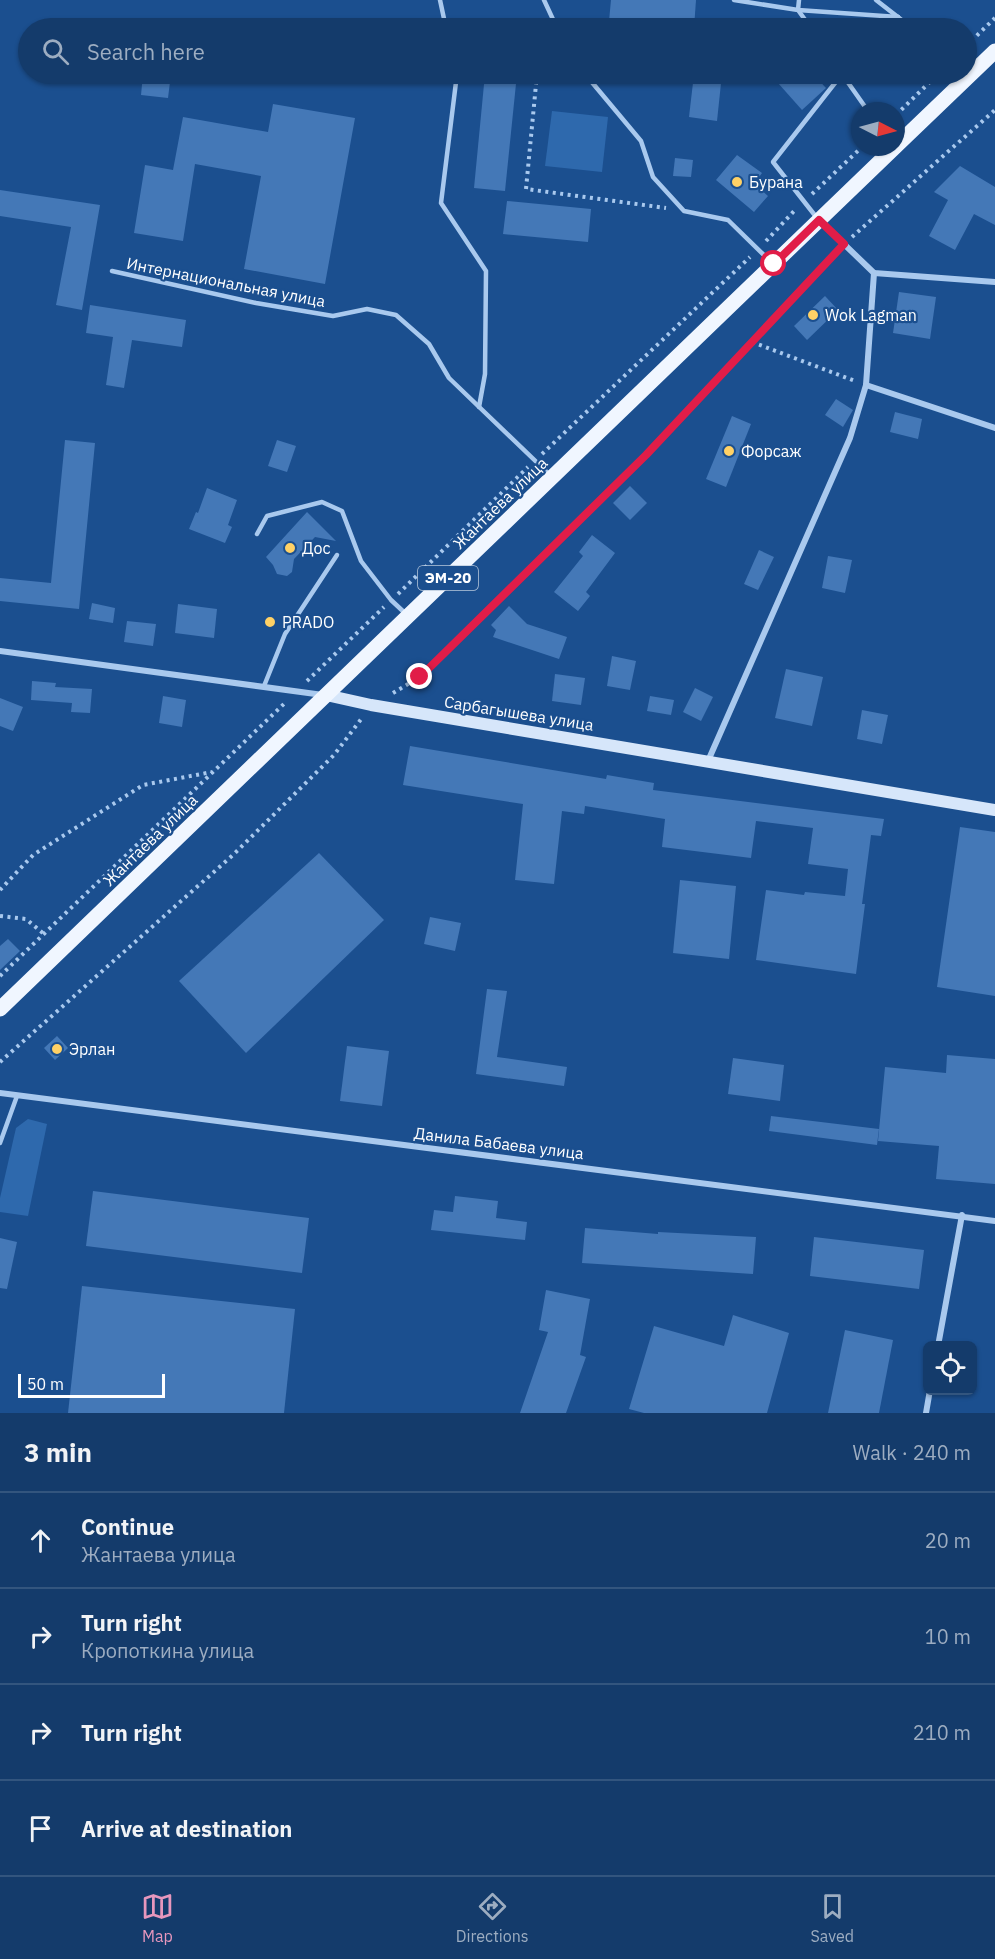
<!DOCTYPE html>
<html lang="en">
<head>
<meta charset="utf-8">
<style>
	:root { --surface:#143b6b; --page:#214673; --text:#f1f3f6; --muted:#9dadc1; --line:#33557e; --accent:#e797bd }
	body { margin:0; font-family:"IBM Plex Sans",sans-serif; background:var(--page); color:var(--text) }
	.controls { position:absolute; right:18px; bottom:18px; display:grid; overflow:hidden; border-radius:9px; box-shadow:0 2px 4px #0004 }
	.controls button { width:54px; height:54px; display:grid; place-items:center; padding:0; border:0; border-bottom:2px solid var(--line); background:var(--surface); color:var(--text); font:30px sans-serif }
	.compass { position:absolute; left:851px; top:102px; width:54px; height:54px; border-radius:50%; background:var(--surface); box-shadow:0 2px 4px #0004; rotate:96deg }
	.scale { position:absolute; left:18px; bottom:15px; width:147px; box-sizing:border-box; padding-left:6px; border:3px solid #fff; border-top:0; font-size:16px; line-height:21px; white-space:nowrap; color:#fff; -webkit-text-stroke:4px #1b4f8f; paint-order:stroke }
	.stop { position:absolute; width:18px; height:18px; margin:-14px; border:4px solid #e11d48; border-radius:50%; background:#fff }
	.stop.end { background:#e11d48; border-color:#fff; box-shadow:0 2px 6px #0008 }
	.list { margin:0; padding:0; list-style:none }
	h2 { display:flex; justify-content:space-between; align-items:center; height:78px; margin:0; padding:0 24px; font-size:26px }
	h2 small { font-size:20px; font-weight:400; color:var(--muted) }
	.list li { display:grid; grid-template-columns:39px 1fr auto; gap:18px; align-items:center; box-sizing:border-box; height:96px; padding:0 24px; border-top:2px solid var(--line) }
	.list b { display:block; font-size:22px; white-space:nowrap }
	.list p { margin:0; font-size:20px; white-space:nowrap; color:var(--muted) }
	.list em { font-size:20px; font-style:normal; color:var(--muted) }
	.icon { flex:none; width:33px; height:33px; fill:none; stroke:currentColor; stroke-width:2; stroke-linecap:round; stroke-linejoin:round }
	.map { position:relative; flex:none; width:995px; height:1413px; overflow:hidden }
	.search { position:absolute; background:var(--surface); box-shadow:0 2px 4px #0004; left:18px; right:18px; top:18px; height:66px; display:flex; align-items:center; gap:15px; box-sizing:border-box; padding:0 21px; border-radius:33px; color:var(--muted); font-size:22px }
	.sheet { height:462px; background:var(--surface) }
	nav { display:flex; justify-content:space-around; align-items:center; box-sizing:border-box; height:84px; border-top:2px solid var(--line); background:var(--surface); font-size:16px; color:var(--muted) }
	nav a { display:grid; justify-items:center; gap:3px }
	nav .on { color:var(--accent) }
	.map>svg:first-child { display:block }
</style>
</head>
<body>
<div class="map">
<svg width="995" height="1413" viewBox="0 0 995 1413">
	<rect width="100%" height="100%" fill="#1b4f8f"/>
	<g fill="#2e69ad">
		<path d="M 552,111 L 608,117 L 602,172 L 545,166 Z"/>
		<path d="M 28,1119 L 47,1124 L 28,1216 L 0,1212 L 0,1198 L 16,1128 Z"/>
	</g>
	<g fill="#4478b7">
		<path d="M 611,0 L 696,0 L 694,28 L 609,21 Z"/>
		<path d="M 143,74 L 171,74 L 168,98 L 141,95 Z"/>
		<path d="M 485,74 L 517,74 L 505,191 L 474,188 Z"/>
		<path d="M 694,74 L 722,74 L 717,121 L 689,117 Z"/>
		<path d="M 770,74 L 813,74 L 826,88 L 802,110 Z"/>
		<path d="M 273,104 L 355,118 L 325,284 L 244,269 L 261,176 L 195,164 L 183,241 L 134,233 L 145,165 L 173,170 L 183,117 L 268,132 Z"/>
		<path d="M 737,155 L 762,173 L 754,184 L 768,196 L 754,212 L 716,180 Z"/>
		<path d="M 675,158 L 693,160 L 691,177 L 673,176 Z"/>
		<path d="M 960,166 L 995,187 L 995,225 L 974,214 L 955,250 L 929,236 L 948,200 L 934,192 Z"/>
		<path d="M 0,190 L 100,205 L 82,310 L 56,305 L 71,227 L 0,216 Z"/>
		<path d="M 507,201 L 591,209 L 588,242 L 503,234 Z"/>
		<path d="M 899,292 L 936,297 L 930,339 L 893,333 Z"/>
		<path d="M 825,296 L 838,310 L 807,340 L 794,326 Z"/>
		<path d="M 90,305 L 186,320 L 182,347 L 132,340 L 124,388 L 106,385 L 113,337 L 86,333 Z"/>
		<path d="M 836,399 L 853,410 L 843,427 L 825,415 Z"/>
		<path d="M 895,412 L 922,419 L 918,439 L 890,432 Z"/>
		<path d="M 732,416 L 751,424 L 726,487 L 706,479 Z"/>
		<path d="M 65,440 L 95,443 L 79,609 L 0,601 L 0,578 L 51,583 Z"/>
		<path d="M 277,440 L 296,446 L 287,472 L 268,466 Z"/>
		<path d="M 630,486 L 647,503 L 630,520 L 613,503 Z"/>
		<path d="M 207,488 L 237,500 L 228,525 L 232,527 L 225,543 L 189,529 L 196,512 L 198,513 Z"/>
		<path d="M 307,512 L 336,541 L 315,537 L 294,559 L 292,572 L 287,576 L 277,574 L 273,565 L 266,557 Z"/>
		<path d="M 592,535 L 615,553 L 586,592 L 590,596 L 578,611 L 554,592 L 583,556 L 579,552 Z"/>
		<path d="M 759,550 L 774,557 L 758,590 L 744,584 Z"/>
		<path d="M 828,556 L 852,560 L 845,593 L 822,588 Z"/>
		<path d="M 92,603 L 115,608 L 113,623 L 89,619 Z"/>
		<path d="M 178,604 L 217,609 L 214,638 L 175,633 Z"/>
		<path d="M 509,606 L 527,624 L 567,637 L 559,659 L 493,637 L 496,630 L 491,625 Z"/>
		<path d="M 127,621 L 156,624 L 153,646 L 124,642 Z"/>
		<path d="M 612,656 L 636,661 L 630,690 L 607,686 Z"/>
		<path d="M 786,669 L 823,677 L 812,726 L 775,718 Z"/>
		<path d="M 555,674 L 585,678 L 581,705 L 552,701 Z"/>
		<path d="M 32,681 L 56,683 L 55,687 L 92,689 L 90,713 L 71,712 L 72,703 L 31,700 Z"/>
		<path d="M 695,688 L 713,697 L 701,721 L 683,712 Z"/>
		<path d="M 163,696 L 186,700 L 182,727 L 159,723 Z"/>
		<path d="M 650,696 L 674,700 L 671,715 L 647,711 Z"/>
		<path d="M 0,698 L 23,707 L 13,731 L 0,726 Z"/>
		<path d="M 862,710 L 888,715 L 882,744 L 857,739 Z"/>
		<path d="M 410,746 L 606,779 L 607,775 L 654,783 L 653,790 L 884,819 L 881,836 L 871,835 L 862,904 L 865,904 L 856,974 L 756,960 L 766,890 L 804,895 L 805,892 L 845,896 L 848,869 L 808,864 L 813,828 L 756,821 L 751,858 L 662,847 L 665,819 L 585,806 L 584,814 L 562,811 L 554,884 L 515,880 L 523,804 L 403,785 Z"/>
		<path d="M 960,827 L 995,832 L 995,996 L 937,987 Z"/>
		<path d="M 319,853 L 384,920 L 246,1053 L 179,981 Z"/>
		<path d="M 680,880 L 736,886 L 729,959 L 673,953 Z"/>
		<path d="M 430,917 L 461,923 L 455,951 L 424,944 Z"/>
		<path d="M 8,939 L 20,951 L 0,970 L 0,946 Z"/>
		<path d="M 487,989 L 507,991 L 497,1057 L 567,1067 L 564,1086 L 476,1074 Z"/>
		<path d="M 57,1036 L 68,1048 L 55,1060 L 44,1048 Z"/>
		<path d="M 347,1046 L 389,1051 L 382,1106 L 340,1101 Z"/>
		<path d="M 947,1055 L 995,1059 L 995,1184 L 936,1179 L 939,1146 L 878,1141 L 885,1067 L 946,1073 Z"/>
		<path d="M 733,1058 L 784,1065 L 780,1101 L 728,1094 Z"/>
		<path d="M 771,1116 L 879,1129 L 877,1145 L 769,1131 Z"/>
		<path d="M 93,1191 L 309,1218 L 302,1273 L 86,1246 Z"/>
		<path d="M 455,1196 L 498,1201 L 496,1218 L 527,1222 L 525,1240 L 431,1230 L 434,1210 L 453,1212 Z"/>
		<path d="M 585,1228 L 658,1234 L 658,1232 L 756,1237 L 753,1274 L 582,1263 Z"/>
		<path d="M 814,1237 L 924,1250 L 919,1289 L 810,1276 Z"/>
		<path d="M 0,1238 L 17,1242 L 7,1289 L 0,1288 Z"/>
		<path d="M 82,1286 L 295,1309 L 284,1413 L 68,1413 Z"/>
		<path d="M 546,1290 L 590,1299 L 580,1355 L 586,1357 L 566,1413 L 520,1413 L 548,1332 L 539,1330 Z"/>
		<path d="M 733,1315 L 789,1333 L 767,1413 L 644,1413 L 629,1409 L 654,1326 L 724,1346 Z"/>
		<path d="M 845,1330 L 893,1340 L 879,1413 L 828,1413 Z"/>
	</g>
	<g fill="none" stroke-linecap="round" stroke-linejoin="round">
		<g stroke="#a9c9ee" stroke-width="4" stroke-dasharray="3 4.5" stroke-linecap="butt">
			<path d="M 966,46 L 995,18"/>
			<path d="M 537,74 L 526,189 L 666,208"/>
			<path d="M 896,115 L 938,74"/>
			<path d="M 812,194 L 862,147"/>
			<path d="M 852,237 L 995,110"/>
			<path d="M 766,241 L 796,209"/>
			<path d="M 752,342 L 855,381"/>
			<path d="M 542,454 L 750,257"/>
			<path d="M 398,594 L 528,467"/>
			<path d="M 307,681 L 384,607"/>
			<path d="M 393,693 L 420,677 L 646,455 L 836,253"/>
			<path d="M 0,890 L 33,855 L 143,785 L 212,772"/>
			<path d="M 0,916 L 26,919 L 44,934"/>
			<path d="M 0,976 L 287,701"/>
			<path d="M 0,1062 L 234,854 L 334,755 L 362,718"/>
		</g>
		<g stroke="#a9c9ee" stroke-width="4.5">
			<path d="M 440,0 L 446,28"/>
			<path d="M 544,0 L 557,28"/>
			<path d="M 734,0 L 798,10 L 811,28"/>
			<path d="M 799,0 L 798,10 L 898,17"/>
			<path d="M 876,0 L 912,28"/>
			<path d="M 887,28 L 898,17"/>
			<path d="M 457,74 L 441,203 L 486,271 L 485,374 L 479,407"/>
			<path d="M 585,74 L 641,141 L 653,177 L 684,211 L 728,220 L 770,261"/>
			<path d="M 842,74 L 868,111"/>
			<path d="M 817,218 L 773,162 L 842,74"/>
			<path d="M 112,271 L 256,303 L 333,316 L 367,309 L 396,315 L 429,344 L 449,378 L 550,475"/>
			<path d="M 257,534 L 267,516 L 322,502 L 342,511 L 361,561 L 391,600 L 406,614"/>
			<path d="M 264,686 L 285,634 L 337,555"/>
			<path d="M 0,1143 L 17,1096"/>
		</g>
		<g stroke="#a9c9ee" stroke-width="6">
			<path d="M 819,220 L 874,273 L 995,282"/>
			<path d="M 866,385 L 995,428"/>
			<path d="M 0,651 L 323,695"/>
			<path d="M 708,761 L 850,438 L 866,385 L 874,273"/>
			<path d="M 0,1093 L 995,1221"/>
			<path d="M 938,1346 L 962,1215"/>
			<path d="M 926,1413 L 930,1390"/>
		</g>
		<path stroke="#d6e6fa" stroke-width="12" d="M 326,695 L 371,705 L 995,810"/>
		<g stroke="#f0f6ff" stroke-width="15">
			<path d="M 896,146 L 995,51"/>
			<path d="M 0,1009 L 895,147"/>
		</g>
	</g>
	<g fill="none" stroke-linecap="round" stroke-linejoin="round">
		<path stroke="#e11d48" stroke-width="8" d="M 420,677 L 646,455 L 844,244 L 819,220 L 774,264"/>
	</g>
	<g fill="#ffd166" stroke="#1b4f8f" stroke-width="2">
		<circle cx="737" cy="182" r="6"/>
		<circle cx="813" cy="315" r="6"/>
		<circle cx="729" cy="451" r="6"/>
		<circle cx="290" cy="548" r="6"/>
		<circle cx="270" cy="622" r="6"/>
		<circle cx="57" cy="1049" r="6"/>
	</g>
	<g text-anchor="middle" stroke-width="4.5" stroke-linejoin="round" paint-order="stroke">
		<rect fill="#1b4f8f" stroke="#bbcadd" stroke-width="1.5" x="418" y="566" width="60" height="24" rx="4.5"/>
		<g font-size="15" font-weight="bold" fill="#fff">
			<text x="448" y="583">ЭМ-20</text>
		</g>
		<g font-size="16" fill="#fff" stroke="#1b4f8f" text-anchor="start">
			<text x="749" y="188">Бурана</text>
			<text x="825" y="321">Wok Lagman</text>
			<text x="741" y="457">Форсаж</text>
			<text x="302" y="554">Дос</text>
			<text x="282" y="628">PRADO</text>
			<text x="69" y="1055">Эрлан</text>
		</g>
		<g font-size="16" fill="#fff" stroke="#1b4f8f">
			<text transform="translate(226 282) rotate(11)" y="6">Интернациональная улица</text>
			<text transform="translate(500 503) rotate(-44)" y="6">Жантаева улица</text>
			<text transform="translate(519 713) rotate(9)" y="6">Сарбагышева улица</text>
			<text transform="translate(150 840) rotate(-44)" y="6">Жантаева улица</text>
			<text transform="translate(499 1143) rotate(7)" y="6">Данила Бабаева улица</text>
		</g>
	</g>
</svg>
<div class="controls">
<button><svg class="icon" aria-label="locate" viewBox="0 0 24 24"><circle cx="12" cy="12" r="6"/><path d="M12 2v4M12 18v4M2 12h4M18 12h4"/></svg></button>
</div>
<svg class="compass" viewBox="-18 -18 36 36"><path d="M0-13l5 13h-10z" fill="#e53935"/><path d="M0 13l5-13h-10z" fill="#9dadc1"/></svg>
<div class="scale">50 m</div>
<div class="stop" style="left:774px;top:264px"></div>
<div class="stop end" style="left:420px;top:677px"></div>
<div class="search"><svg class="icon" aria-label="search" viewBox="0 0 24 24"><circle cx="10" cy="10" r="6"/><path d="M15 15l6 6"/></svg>Search here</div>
</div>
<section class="sheet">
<h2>3 min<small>Walk · 240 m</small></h2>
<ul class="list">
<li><svg class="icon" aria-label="ahead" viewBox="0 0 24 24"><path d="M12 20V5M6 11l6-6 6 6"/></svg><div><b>Continue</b><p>Жантаева улица</p></div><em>20 m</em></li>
<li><svg class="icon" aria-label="right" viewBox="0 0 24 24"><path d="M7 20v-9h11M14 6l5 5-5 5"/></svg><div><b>Turn right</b><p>Кропоткина улица</p></div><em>10 m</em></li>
<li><svg class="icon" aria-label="right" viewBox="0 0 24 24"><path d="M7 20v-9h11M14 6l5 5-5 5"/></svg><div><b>Turn right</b></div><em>210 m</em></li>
<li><svg class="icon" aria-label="arrive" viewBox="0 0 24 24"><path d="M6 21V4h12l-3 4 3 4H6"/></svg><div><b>Arrive at destination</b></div></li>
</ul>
</section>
<nav>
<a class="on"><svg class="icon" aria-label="map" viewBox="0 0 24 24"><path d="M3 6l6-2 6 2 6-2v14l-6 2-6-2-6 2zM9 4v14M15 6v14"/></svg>Map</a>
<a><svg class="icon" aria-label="directions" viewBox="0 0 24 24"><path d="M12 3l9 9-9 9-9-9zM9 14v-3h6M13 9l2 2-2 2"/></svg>Directions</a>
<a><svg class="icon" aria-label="saved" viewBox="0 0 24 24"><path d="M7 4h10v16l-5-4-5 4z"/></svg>Saved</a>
</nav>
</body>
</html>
